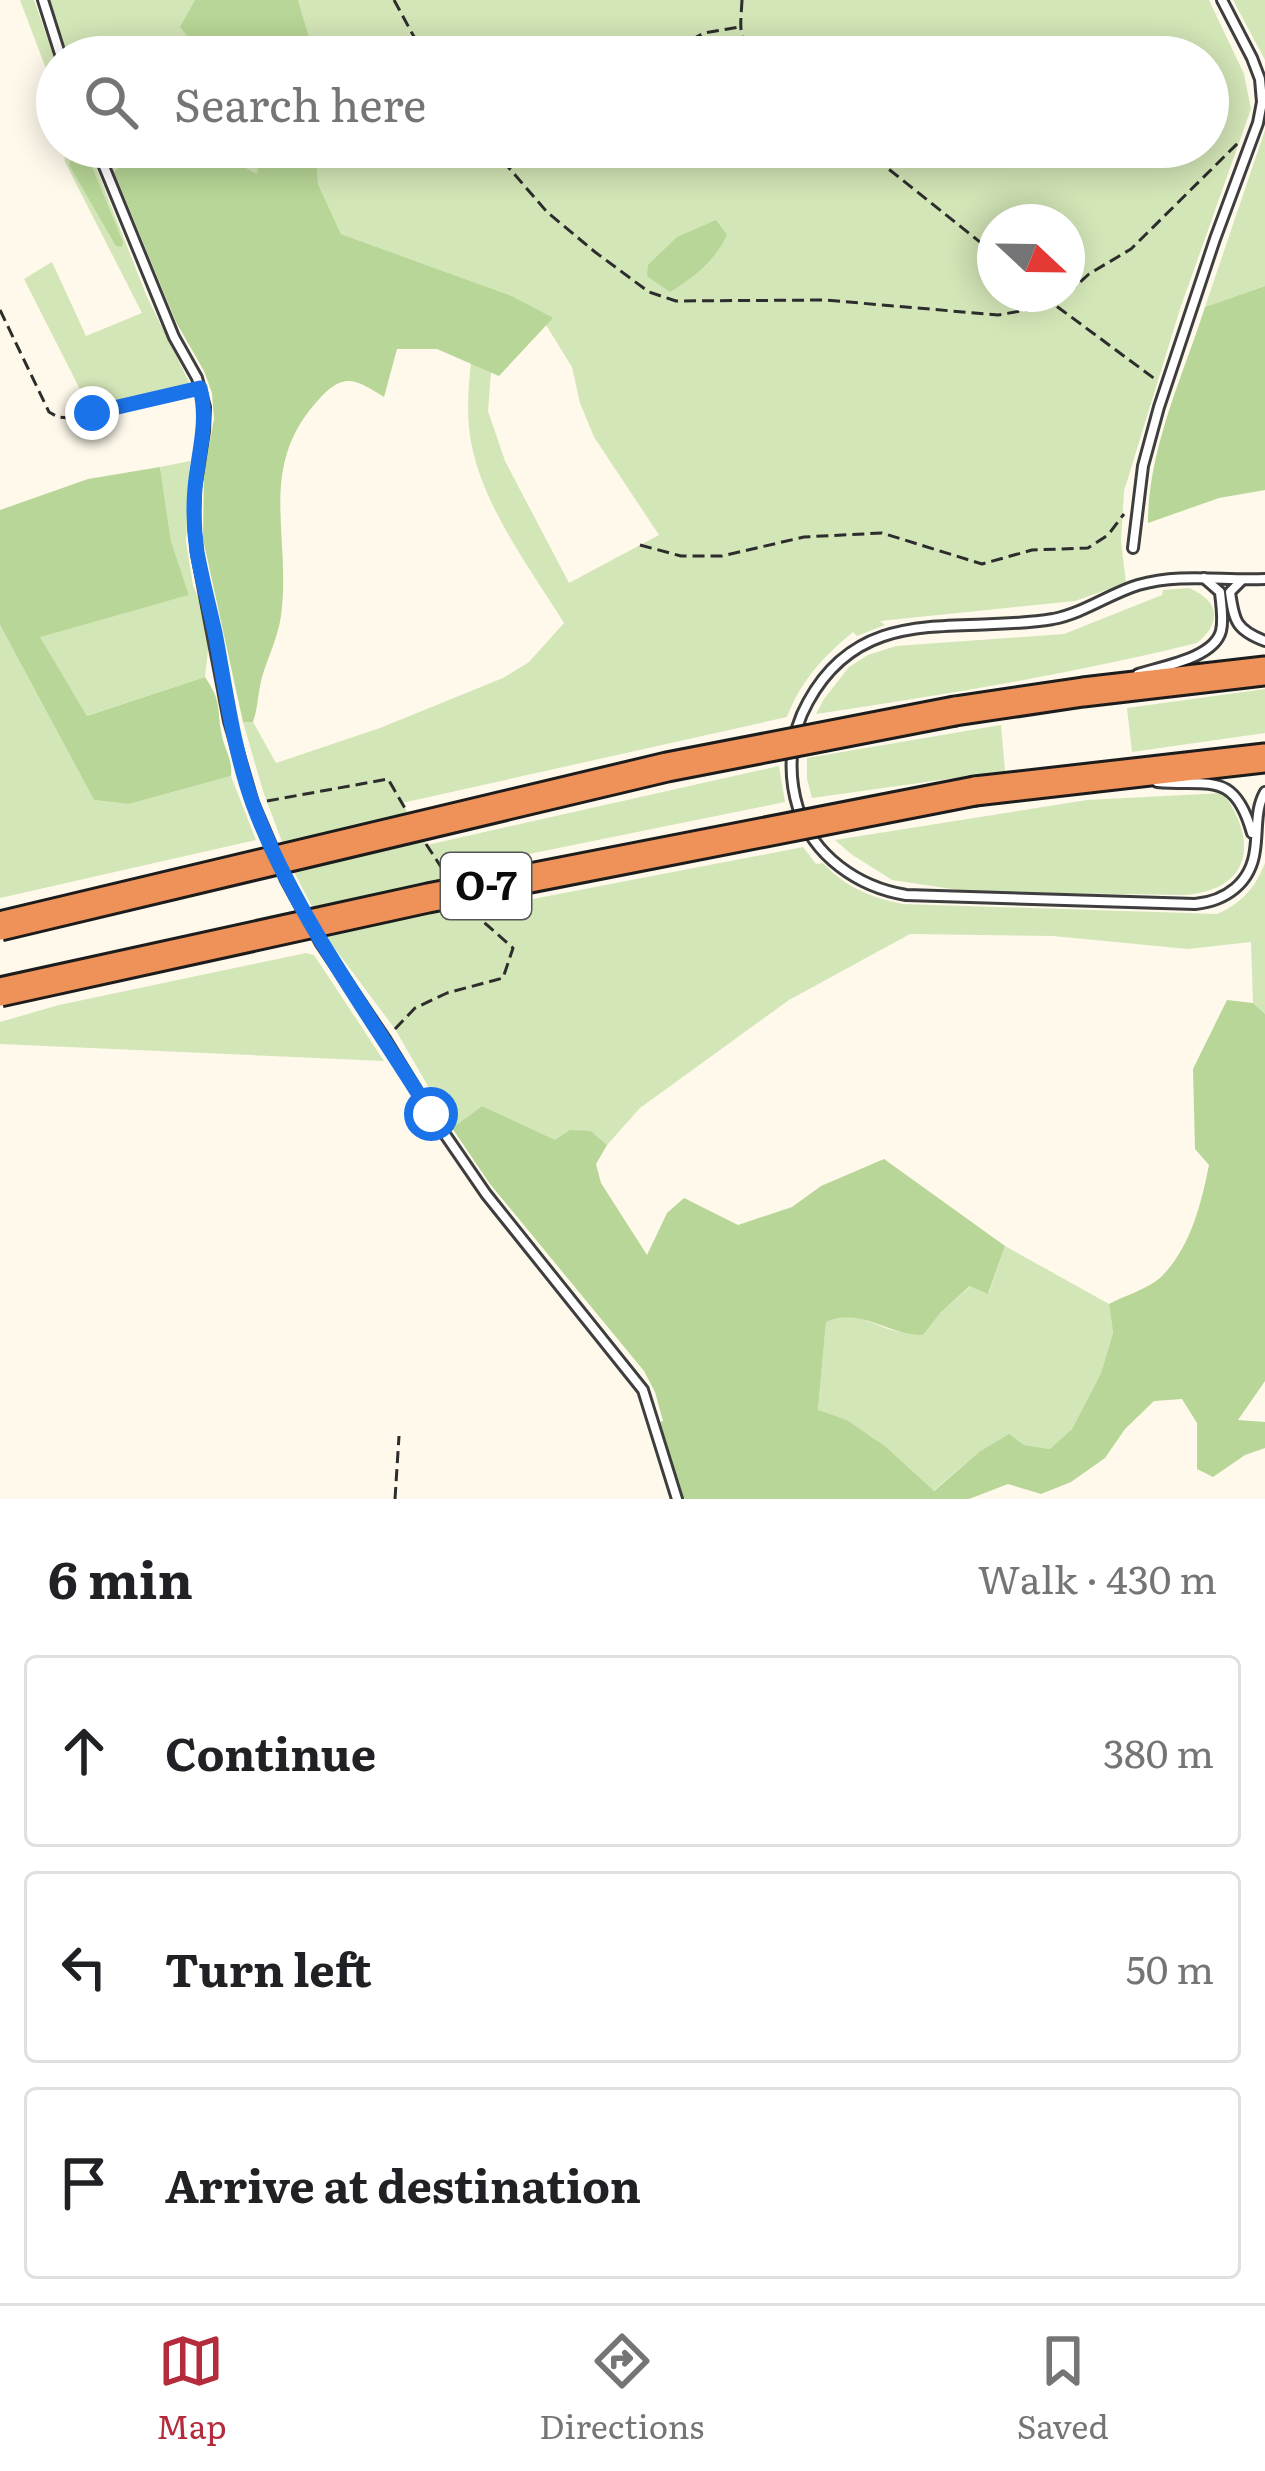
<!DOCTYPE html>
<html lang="en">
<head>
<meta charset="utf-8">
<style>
	:root { --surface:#fff; --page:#f6f6f6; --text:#202124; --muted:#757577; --line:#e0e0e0; --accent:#b42b3b }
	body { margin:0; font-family:Literata,serif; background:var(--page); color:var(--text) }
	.compass { position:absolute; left:977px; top:204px; width:108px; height:108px; border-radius:50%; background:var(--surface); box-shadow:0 6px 30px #0003; rotate:112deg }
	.stop { position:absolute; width:36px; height:36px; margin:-27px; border:9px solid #1a73e8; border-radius:50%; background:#fff }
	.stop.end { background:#1a73e8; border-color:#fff; box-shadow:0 3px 12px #0008 }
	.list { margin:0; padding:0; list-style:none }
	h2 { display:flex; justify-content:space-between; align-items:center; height:156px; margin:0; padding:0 48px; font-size:51px }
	h2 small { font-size:39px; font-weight:400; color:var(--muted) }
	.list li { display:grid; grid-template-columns:78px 1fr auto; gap:36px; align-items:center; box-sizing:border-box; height:192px; margin:0 24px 24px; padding:0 24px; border:3px solid var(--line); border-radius:12px }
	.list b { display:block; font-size:45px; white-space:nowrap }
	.list em { font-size:39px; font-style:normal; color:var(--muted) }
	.icon { flex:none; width:66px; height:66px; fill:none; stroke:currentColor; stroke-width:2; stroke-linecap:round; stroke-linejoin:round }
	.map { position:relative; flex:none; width:1265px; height:1499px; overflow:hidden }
	.search { position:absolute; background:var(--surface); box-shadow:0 6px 30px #0003; left:36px; right:36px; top:36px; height:132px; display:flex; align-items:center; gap:30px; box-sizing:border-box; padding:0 42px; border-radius:66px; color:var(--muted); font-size:45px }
	.sheet { height:804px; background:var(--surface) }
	nav { display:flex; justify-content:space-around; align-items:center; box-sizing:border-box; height:168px; border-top:3px solid var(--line); background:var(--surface); font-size:33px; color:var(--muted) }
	nav a { display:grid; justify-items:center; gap:6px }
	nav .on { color:var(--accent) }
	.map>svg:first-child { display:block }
</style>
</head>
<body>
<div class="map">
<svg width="1265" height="1499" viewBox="0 0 1265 1499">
	<rect width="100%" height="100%" fill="#fef9eb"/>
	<g fill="#d3e6b7" fill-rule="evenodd">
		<path d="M 20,0 L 34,0 L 57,65 L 57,98 Z"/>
		<path d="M 49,0 L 195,0 L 181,27 L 205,57 L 68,57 Z"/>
		<path d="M 298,0 L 1209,0 L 1244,74 L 1251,109 L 1180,309 L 1124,491 L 1121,541 L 1126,583 L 1075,601 L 880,621 L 885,625 L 857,636 L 853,632 C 823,657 801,680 787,717 L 402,803 L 427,845 L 779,766 L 785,802 L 445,871 L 470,911 L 803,847 L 816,864 L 823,863 C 845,887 872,898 903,904 L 1217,914 C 1242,903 1255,888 1265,863 L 1265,1014 L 1253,1003 L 1251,942 L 1188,949 L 1053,936 L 910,934 L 789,1000 L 640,1108 L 607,1145 L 591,1131 L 556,1141 L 482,1106 L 452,1128 L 395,1029 L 330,942 L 291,866 L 263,791 L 243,722 L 253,722 L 276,763 L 380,728 L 503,678 L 529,662 L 564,623 C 530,568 486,511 472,447 C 466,419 468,390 471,362 L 491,372 L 488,411 L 505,461 L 569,583 L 659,535 L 594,437 L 580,403 L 572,367 L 546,325 L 552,319 L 512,296 L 341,234 L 318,184 L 316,147 L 1208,147 L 1208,57 L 306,57 L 310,40 ZM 995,222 L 1067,222 L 1067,294 L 995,294 Z"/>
		<path d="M 1233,0 L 1265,0 L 1265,60 Z"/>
		<path d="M 1265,130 L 1265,286 L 1205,307 Z"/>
		<path d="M 71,147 L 88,147 L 147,297 L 193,390 L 92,413 L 24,279 L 52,262 L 86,336 L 142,313 L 65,162 L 64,152 Z"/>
		<path d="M 104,147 L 257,147 L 260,154 L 258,175 L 131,154 L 114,172 Z"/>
		<path d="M 190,461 L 186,542 L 193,585 L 205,614 L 209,641 L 205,677 L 87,716 L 39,636 L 189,595 L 171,541 L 160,467 Z"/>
		<path d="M 1189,588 C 1219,601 1223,621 1197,643 C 1071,674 945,695 816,714 L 824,699 L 849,667 L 868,655 L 896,646 L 1064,634 L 1162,595 L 1163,590 Z"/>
		<path d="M 0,625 L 94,800 L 129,804 L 231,776 L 256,840 L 0,898 Z"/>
		<path d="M 1265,689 L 1265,733 L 1132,752 L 1127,708 Z"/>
		<path d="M 1001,725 L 1005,771 L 812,798 L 807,779 L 807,758 Z"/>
		<path d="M 1223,793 C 1258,841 1252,889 1185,895 L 972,892 L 892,880 L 851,854 L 835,840 L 1087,800 Z"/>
		<path d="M 306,953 L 314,955 L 384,1061 L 0,1044 L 0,1022 L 59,1005 Z"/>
		<path d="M 1005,1246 L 1109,1304 L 1113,1331 L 1101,1373 L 1072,1429 L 1050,1449 L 1023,1445 L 979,1452 L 933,1491 L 885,1446 L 847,1420 L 818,1411 L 826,1321 C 847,1312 863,1319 883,1327 C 895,1332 910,1333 923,1335 L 941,1312 L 971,1286 L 989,1293 Z"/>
	</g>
	<g fill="#b8d697">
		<path d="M 195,0 L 298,0 L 310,40 L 306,57 L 205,57 L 180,27 Z"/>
		<path d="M 257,147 L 316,147 L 318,184 L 341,234 L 512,296 L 553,318 L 499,376 L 437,349 L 397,349 L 384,397 C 356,380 345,372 321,397 C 255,466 292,534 281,616 C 278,637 268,657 262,677 C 258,692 258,708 253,722 L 243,722 L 203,539 L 204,472 L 214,419 L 212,393 L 204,371 L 176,322 L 114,172 L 131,154 L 211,150 L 257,174 L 260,155 Z"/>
		<path d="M 80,149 L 88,157 L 123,242 L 122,247 L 116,246 L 69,165 L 72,155 Z"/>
		<path d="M 716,220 L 727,235 C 714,262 695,276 670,292 L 647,276 L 648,265 L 677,237 Z"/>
		<path d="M 1265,286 L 1265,490 L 1219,498 L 1148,523 C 1148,449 1183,376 1205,307 Z"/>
		<path d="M 160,467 L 171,541 L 189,595 L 40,637 L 87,716 L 205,677 C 223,704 216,707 222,736 C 225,751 233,760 231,776 L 129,804 L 94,800 L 0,625 L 0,510 L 88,479 Z"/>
		<path d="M 1227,1000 L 1253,1003 L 1265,1014 L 1265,1381 L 1238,1420 L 1265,1422 L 1265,1448 L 1245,1455 L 1213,1477 L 1197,1469 L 1197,1423 L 1182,1399 L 1154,1401 L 1125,1429 L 1105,1458 L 1071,1482 L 1041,1494 L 1008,1484 L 969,1499 L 677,1499 L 654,1424 L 663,1421 L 655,1392 L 644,1371 L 490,1184 L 452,1128 L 482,1106 L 555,1140 L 570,1130 L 591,1131 L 607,1145 L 596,1164 L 601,1183 L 647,1255 L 667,1213 L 684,1198 L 738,1225 L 792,1207 L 821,1186 L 884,1159 L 1005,1246 L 988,1294 L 970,1286 L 941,1312 L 923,1335 C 889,1336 859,1306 826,1322 L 818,1410 L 847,1420 L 885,1446 L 934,1491 L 979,1452 L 1009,1434 L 1024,1445 L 1050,1449 L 1072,1429 L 1101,1373 L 1113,1332 L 1109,1304 C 1124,1296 1147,1289 1160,1278 C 1190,1249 1201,1205 1209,1165 L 1195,1149 L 1193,1069 Z"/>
	</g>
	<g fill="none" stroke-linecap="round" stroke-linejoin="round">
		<defs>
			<g id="lane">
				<path d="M 43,0 L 61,57"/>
				<path d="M 96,147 L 174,337 L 197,378 L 205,407 L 204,431 L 195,489 L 194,523 L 197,554 L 229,721 L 253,803 L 286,880 L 320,942 L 385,1039 L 431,1114 L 486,1194 L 643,1390 L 677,1499"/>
				<path d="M 1133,548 L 1143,466 L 1159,407 L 1215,239 L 1258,123 L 1262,102 L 1260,79 L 1252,58 L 1222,0"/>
				<path d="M 1265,579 C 1221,581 1181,573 1138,585 C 1109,594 1084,613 1053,619 C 959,635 863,601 808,702 C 790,734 787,772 798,808 C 813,856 858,887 906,895 L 1195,904 C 1226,901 1251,883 1255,850 C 1258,830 1255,809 1265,792"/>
				<path d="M 1241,581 L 1230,592 C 1234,621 1236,630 1265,641"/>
				<path d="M 1138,674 C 1163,666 1214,658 1221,631 C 1224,619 1221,604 1220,592 L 1204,578"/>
				<path d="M 1157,782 C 1208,787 1234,769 1252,833"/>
			</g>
			<g id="highway">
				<path d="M 955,711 L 1083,692 L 1265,671"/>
				<path d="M 975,791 L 1265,758"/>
			</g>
		</defs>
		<use href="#lane" stroke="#3e3e3e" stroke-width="14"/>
		<use href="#highway" stroke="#1c1c1c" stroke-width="33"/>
		<g stroke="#2d2d2d" stroke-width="3" stroke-dasharray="12 6" stroke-linecap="butt">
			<path d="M 394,0 L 425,57"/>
			<path d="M 742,0 C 741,24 736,41 757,57"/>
			<path d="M 659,57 L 704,33 L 739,27"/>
			<path d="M 491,147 L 547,212 L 595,252 L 649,292 L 676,301 L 825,300 L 998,315 L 1055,305 L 1042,294"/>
			<path d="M 861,147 L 995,254"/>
			<path d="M 506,159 L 525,147"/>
			<path d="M 1066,294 L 1055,305 L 1155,379"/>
			<path d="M 1067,294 L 1089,274 L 1131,249 L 1240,141"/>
			<path d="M 0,310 L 49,412 L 58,417 L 69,418 L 192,390"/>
			<path d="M 640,545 L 681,556 L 722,556 L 804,537 L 882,533 L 982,564 L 1032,550 L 1088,548 L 1108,535 L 1124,514"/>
			<path d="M 267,801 L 388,779 L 406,810"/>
			<path d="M 426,844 L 447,876"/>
			<path d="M 395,1029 L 415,1008 L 447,993 L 503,978 L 513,948 L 469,909"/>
			<path d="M 395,1499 L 399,1436"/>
		</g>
		<use href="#lane" stroke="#fff" stroke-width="8"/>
		<use href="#highway" stroke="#ee9259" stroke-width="27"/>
		<defs>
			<g id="highway-bridge">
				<path d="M 0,926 L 667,767 L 955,711"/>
				<path d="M 0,992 L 428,898 L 975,791"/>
			</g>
		</defs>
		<use href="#highway-bridge" stroke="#1c1c1c" stroke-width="33" stroke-linecap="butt"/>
		<use href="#highway-bridge" stroke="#ee9259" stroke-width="27"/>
	</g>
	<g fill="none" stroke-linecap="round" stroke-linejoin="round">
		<path stroke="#1a73e8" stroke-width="15" d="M 92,413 L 200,388 C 209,423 198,453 195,488 C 193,510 194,531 197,552 C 202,579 209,606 215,633 C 226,691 233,748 253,804 C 295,916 369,1013 431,1114"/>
	</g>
	<g text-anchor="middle" stroke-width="12" stroke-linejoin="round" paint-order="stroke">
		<rect fill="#fff" stroke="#545454" stroke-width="3" x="441" y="853" width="90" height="66" rx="9"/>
		<g font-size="39" font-weight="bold" fill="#0b0b0b">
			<text x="486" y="900">O-7</text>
		</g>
	</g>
</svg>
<svg class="compass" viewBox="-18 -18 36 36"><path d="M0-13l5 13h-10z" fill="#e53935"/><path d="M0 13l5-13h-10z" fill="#757577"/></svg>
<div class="stop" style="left:431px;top:1114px"></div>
<div class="stop end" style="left:92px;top:413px"></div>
<div class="search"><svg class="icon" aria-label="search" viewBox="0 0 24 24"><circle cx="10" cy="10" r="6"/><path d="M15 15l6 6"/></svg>Search here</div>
</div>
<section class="sheet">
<h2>6 min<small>Walk · 430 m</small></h2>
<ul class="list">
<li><svg class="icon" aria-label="ahead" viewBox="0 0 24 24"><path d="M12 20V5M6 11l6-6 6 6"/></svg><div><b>Continue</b></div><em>380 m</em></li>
<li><svg class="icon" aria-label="left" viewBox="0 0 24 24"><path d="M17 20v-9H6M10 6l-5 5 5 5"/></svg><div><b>Turn left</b></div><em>50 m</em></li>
<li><svg class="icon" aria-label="arrive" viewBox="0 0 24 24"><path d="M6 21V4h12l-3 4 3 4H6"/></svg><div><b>Arrive at destination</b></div></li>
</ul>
</section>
<nav>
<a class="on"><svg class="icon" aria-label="map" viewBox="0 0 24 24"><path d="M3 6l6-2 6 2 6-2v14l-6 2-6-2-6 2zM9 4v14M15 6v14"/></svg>Map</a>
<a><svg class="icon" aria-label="directions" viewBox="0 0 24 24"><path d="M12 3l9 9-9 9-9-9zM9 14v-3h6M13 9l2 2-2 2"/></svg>Directions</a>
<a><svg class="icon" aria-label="saved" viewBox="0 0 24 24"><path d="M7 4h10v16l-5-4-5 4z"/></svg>Saved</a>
</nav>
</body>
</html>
